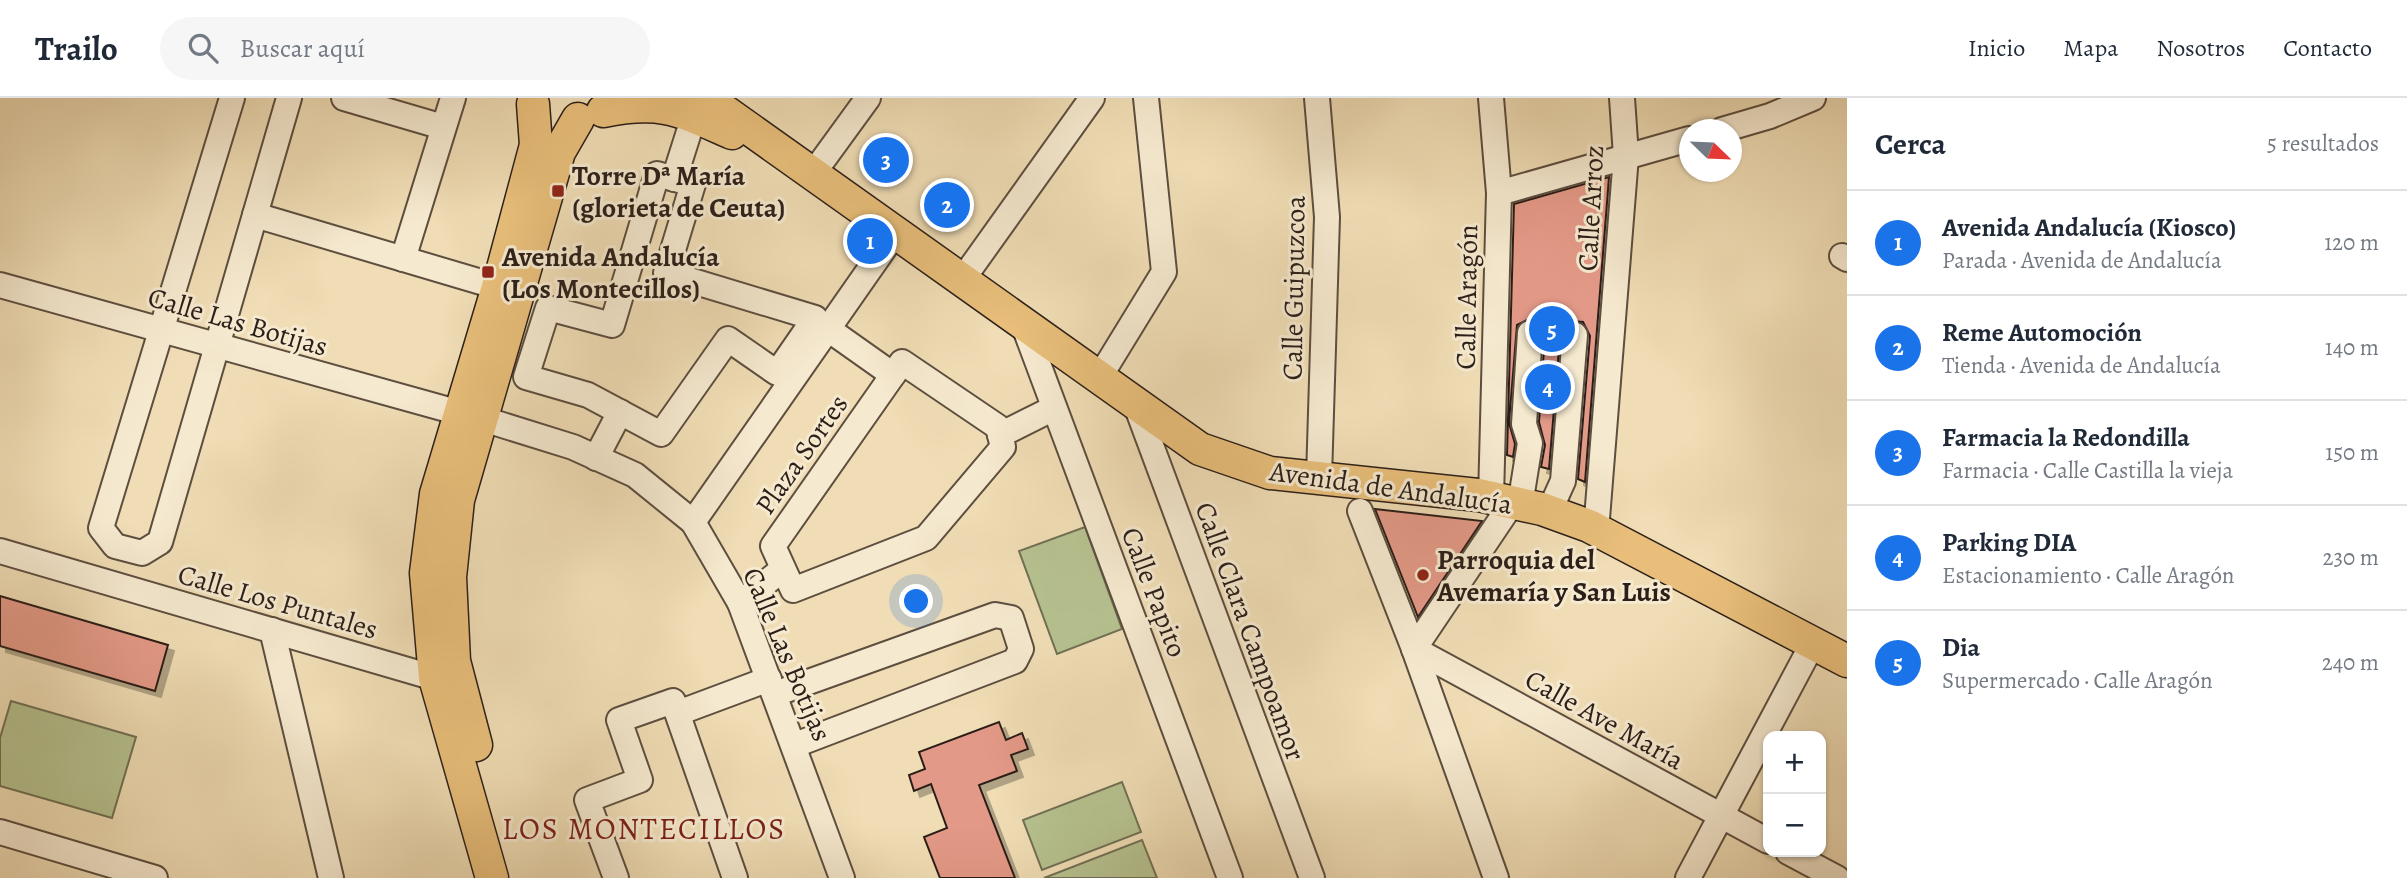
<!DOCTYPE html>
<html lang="es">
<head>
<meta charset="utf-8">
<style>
	:root { --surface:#fff; --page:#f6f6f7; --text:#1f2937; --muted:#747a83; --line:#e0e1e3; --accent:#1a73e8 }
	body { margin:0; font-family:Alegreya,serif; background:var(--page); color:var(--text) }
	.controls { position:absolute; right:21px; bottom:21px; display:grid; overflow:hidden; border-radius:14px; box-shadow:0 2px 5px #0004 }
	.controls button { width:63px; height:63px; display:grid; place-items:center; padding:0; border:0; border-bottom:2px solid var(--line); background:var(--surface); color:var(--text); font:35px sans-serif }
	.compass { position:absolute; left:1679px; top:21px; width:63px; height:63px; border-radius:50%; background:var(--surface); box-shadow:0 2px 5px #0004; rotate:113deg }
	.you { position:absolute; left:917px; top:504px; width:24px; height:24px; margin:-18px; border:5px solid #fff; border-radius:50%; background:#1a73e8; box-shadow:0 0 0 10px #1a73e833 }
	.badge { display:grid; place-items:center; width:46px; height:46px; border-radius:50%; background:var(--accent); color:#fff; font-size:23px; font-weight:700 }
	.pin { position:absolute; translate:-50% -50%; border:4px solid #fff; box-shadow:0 2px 7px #0006 }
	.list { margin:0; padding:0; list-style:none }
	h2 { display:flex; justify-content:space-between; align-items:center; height:91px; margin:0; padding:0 28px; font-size:30px }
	h2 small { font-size:23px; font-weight:400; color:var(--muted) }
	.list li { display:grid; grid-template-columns:46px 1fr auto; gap:21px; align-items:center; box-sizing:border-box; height:105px; padding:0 28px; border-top:2px solid var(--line) }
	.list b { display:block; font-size:26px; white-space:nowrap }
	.list p { margin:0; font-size:23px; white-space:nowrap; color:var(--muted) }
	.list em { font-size:23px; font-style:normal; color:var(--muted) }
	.icon { flex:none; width:38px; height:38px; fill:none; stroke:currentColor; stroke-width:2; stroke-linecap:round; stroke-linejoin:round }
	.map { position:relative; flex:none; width:1847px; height:780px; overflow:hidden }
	header { display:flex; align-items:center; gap:42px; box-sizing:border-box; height:98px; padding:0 35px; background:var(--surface); border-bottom:2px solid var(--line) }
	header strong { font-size:33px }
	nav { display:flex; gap:38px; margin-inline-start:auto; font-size:24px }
	.search { width:490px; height:63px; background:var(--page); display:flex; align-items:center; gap:18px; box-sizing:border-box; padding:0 24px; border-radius:38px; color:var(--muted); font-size:26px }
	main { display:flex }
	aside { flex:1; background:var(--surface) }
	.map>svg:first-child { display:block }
</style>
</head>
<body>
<header>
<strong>Trailo</strong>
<div class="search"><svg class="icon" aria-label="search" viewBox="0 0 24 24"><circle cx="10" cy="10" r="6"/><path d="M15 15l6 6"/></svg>Buscar aquí</div>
<nav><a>Inicio</a><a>Mapa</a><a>Nosotros</a><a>Contacto</a></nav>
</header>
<main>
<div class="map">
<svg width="1847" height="780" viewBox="0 0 1847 780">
	<defs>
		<filter id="shadow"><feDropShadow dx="6" dy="6" stdDeviation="0" flood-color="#0004"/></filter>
	</defs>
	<rect width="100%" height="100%" fill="#f0ddb5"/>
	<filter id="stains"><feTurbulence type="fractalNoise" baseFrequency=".00286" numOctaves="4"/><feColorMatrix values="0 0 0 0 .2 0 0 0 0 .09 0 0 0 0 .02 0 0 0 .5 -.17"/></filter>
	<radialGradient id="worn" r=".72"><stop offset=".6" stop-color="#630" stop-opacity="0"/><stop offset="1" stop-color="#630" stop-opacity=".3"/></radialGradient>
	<g fill="#b6c290" stroke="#717054" stroke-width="2">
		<path d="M 1085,429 L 1122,531 L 1057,556 L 1019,453 Z"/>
		<path d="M 11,603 L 136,639 L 112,720 L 0,688 L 0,640 Z"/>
		<path d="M 1122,684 L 1141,734 L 1042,772 L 1023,722 Z"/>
		<path d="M 1142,742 L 1157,780 L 1044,780 Z"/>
	</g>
	<g fill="#e39987" stroke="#2c1f19" stroke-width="2" filter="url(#shadow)">
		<path d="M 1609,79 L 1585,384 L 1578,381 L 1590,238 L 1583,224 L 1531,220 L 1517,227 L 1509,325 L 1515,346 L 1513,359 L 1507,357 L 1514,106 Z"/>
		<path d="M 1544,251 L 1559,251 L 1549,371 L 1541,369 L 1545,347 L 1539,324 Z"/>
		<path d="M 1375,411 L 1482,423 L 1418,519 Z"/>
		<path d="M 0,498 L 168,547 L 155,593 L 0,548 Z"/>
		<path d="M 999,624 L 1006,642 L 1022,635 L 1028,651 L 1011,657 L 1017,673 L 979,687 L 1015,780 L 940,780 L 924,739 L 947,730 L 931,686 L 914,693 L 909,677 L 925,671 L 919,654 Z"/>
	</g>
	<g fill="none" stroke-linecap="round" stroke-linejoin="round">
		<defs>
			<g id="minor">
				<path d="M 232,0 L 101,430 L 115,448 L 142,455 L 160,444 L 289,0"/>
				<path d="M 344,0 L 443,29"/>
				<path d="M 1317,0 L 1327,119 L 1319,380"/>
				<path d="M 1491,0 L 1499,95 L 1491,400"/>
				<path d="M 1722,32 L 1770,18 L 1813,0"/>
				<path d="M 657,76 L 693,86 L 666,175 L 815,220 L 777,275 L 728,241 L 661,336 L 588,297 L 526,279 L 548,210 L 612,227 Z"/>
				<path d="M 812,77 L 868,0"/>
				<path d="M 674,81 L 694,18"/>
				<path d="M 1499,95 L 1689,41"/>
				<path d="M 255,117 L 498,189"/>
				<path d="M 1842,158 L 1847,161"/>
				<path d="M 403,161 L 453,0"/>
				<path d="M 962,182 L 1092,0"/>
				<path d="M 0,187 L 460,315"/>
				<path d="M 1024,228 L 1230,780"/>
				<path d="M 828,231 L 893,277"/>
				<path d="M 902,264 L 998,329 L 1003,349 L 926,440 L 793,492 L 773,448 Z"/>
				<path d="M 1099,280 L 1164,174 L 1146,0"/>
				<path d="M 1136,307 L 1312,780"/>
				<path d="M 483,321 L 573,349 L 635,377 L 693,424 L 740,505 L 842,780"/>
				<path d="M 1000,337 L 1054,310"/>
				<path d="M 596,360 L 620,314"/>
				<path d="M 1520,407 L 1530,345 L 1524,326 L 1530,235 L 1575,237 L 1563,383 L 1549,414"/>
				<path d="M 1360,413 L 1414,551 L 1496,780"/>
				<path d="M 693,424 L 895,135"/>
				<path d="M 1596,433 L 1626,58 L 1622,0"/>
				<path d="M 0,453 L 435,580"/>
				<path d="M 740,505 L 783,471"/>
				<path d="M 272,532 L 331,780"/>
				<path d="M 1414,551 L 1768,743"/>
				<path d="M 1414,551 L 1512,405"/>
				<path d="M 775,596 L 995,517 L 1011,520 L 1021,551 L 1015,563 L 795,647"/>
				<path d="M 678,615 L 769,581"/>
				<path d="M 0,734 L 155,780"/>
				<path d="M 1788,754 L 1837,780"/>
				<path d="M 616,780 L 587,702 L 640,682 L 619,622 L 673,603 L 735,780"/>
				<path d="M 1688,780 L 1813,545"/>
			</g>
			<g id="major">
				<path d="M 706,0 L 1200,351 L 1270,375 L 1478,397 L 1542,411 L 1589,428 L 1847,563"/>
				<path d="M 603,13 C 662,1 679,12 732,35"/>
				<path d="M 476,647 L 454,563 L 450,479 L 458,402 L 559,54 L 578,21"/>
				<path d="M 492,780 L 435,580 L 426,475 L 436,396 L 498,189 L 536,47 L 533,6"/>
			</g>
		</defs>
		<use href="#minor" stroke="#5d4e40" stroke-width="28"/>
		<use href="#major" stroke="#2c1f19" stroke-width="35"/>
		<use href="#minor" stroke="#f5e9cf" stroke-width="24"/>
		<use href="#major" stroke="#e8be7a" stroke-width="32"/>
	</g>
	<g fill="#8f2418" stroke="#f5e9cf" stroke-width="2.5">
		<rect x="551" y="86" width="14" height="14" rx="3.5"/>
		<rect x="481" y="167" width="14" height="14" rx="3.5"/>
		<circle cx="1423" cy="477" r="7"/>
	</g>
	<g text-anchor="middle" stroke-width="6" stroke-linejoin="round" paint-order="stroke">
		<g font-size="28" font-weight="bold" fill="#2c1f19" stroke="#f5e9cf" text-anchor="start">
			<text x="572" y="87">Torre Dª María<tspan x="572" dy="32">(glorieta de Ceuta)</tspan></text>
			<text x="502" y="168">Avenida Andalucía<tspan x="502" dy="32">(Los Montecillos)</tspan></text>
			<text x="1437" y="471">Parroquia del<tspan x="1437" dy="32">Avemaría y San Luis</tspan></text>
		</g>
		<g font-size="28" fill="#2c1f19" stroke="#f5e9cf">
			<text transform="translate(1590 110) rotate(-87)" y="10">Calle Arroz</text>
			<text transform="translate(1293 190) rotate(-89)" y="10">Calle Guipuzcoa</text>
			<text transform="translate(1466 199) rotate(-89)" y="10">Calle Aragón</text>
			<text transform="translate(238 223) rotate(16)" y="10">Calle Las Botijas</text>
			<text transform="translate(801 356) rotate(-55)" y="10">Plaza Sortes</text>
			<text transform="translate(1391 389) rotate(8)" y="10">Avenida de Andalucía</text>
			<text transform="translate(1155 494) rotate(69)" y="10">Calle Papito</text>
			<text transform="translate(278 503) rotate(16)" y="10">Calle Los Puntales</text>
			<text transform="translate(1251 533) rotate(70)" y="10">Calle Clara Campoamor</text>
			<text transform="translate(788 556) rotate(67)" y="10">Calle Las Botijas</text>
			<text transform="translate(1605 621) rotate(29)" y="10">Calle Ave María</text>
		</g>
		<g font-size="30" letter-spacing="2" fill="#7a1f14" stroke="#f5e9cf">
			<text x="644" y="741">LOS MONTECILLOS</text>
		</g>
	</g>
	<rect width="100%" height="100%" filter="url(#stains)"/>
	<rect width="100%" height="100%" fill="url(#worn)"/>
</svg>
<div class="controls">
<button>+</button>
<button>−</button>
</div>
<svg class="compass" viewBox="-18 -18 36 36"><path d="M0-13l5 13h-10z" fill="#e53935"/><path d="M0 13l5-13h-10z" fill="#747a83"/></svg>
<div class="you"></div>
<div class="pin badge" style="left:870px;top:143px">1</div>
<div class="pin badge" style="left:947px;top:107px">2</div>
<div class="pin badge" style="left:886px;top:62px">3</div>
<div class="pin badge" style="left:1548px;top:289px">4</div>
<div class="pin badge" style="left:1552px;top:231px">5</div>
</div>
<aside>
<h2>Cerca<small>5 resultados</small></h2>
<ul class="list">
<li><span class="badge">1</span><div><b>Avenida Andalucía (Kiosco)</b><p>Parada · Avenida de Andalucía</p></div><em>120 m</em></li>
<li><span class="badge">2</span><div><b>Reme Automoción</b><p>Tienda · Avenida de Andalucía</p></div><em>140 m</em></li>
<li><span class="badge">3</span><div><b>Farmacia la Redondilla</b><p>Farmacia · Calle Castilla la vieja</p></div><em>150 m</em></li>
<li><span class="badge">4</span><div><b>Parking DIA</b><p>Estacionamiento · Calle Aragón</p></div><em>230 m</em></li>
<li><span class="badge">5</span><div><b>Dia</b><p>Supermercado · Calle Aragón</p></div><em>240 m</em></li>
</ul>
</aside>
</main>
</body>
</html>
